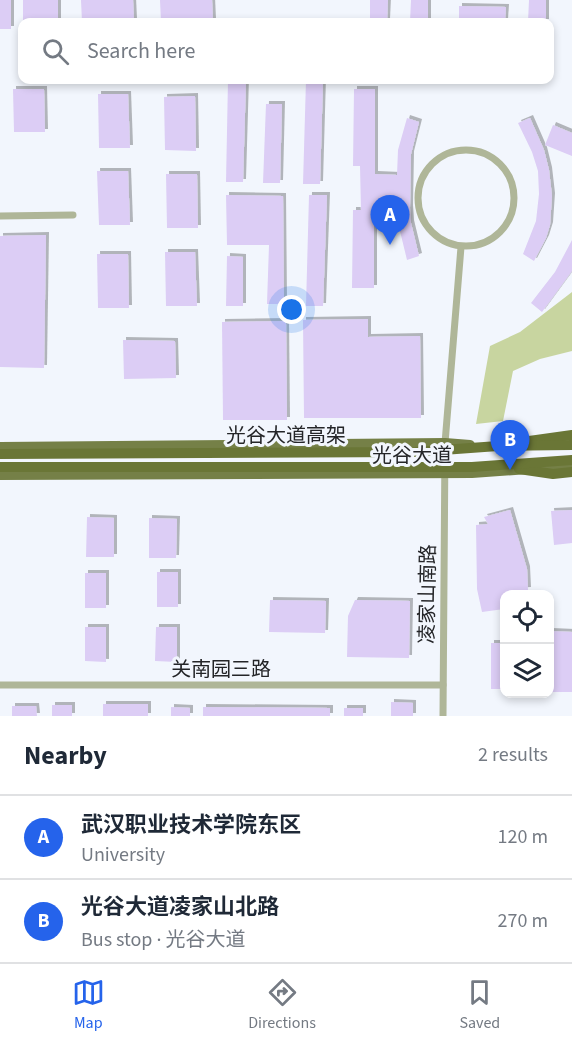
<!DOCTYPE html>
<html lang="en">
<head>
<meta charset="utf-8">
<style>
	:root { --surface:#fff; --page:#f2f2f3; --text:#1f2937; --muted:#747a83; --line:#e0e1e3; --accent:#2563eb }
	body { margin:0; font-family:"Source Sans 3","Noto Sans SC",sans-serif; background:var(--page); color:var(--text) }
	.controls { position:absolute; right:18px; bottom:18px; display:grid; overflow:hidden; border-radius:12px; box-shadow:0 3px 9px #0003 }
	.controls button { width:54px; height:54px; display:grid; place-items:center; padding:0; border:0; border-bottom:2px solid var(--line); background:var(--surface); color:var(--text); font:30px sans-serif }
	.you { position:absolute; left:292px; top:310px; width:21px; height:21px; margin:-15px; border:4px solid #fff; border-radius:50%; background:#1a73e8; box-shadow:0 0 0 9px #1a73e833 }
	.badge { display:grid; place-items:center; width:39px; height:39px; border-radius:50%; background:var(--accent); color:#fff; font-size:20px; font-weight:700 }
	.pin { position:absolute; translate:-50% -50px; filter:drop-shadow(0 2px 3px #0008) }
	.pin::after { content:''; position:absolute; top:32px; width:21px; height:18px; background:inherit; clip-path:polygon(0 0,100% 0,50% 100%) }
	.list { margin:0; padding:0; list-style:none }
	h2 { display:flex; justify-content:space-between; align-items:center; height:78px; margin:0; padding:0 24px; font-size:26px }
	h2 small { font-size:20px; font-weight:400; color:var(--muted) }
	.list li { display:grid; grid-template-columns:39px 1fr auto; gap:18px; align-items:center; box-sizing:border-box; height:84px; padding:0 24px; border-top:2px solid var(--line) }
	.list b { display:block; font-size:22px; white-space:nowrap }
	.list p { margin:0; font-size:20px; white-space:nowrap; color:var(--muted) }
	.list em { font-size:20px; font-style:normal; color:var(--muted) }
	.icon { flex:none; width:33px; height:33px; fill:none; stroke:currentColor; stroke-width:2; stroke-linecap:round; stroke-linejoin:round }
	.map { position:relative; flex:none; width:572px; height:716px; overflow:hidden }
	.search { position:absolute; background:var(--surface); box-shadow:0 3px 9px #0003; left:18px; right:18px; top:18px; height:66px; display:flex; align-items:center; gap:15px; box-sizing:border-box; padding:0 21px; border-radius:12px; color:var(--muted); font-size:22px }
	.sheet { height:246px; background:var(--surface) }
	nav { display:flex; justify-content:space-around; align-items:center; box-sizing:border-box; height:84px; border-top:2px solid var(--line); background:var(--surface); font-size:16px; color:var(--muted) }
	nav a { display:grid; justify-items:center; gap:3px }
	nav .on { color:var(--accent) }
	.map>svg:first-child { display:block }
</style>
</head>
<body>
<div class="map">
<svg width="572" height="716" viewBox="0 0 572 716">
	<defs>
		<filter id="shadow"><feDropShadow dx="3" dy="-3" stdDeviation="0" flood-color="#0004"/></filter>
	</defs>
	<rect width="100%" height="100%" fill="#f2f6fd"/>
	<path fill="#c8d5a0" d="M 572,292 L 572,351 L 540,359 L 513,371 L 503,421 L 476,424 L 490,346 L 520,332 Z"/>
	<g fill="#dccdf5" filter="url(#shadow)">
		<rect x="0" y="0" width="11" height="29"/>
		<rect x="23" y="0" width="35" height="22"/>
		<path d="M 81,0 L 133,0 L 134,22 L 82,22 Z"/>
		<path d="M 160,0 L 212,0 L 213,22 L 161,22 Z"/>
		<path d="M 370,0 L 388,0 L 387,22 L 370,22 Z"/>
		<path d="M 411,0 L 428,0 L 428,22 L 410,22 Z"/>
		<path d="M 529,0 L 546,0 L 546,22 L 528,22 Z"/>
		<path d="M 459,6 L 506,7 L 505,22 L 459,22 Z"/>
		<path d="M 228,80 L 246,80 L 243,182 L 226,182 Z"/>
		<path d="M 306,80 L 323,80 L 320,184 L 303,184 Z"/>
		<path d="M 13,89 L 44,89 L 45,132 L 14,132 Z"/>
		<path d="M 354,89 L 375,89 L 375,174 L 397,175 L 398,150 L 407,118 L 419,122 L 411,154 L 410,208 L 411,223 L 419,256 L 407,260 L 399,227 L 397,206 L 374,206 L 374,288 L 352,288 L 353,210 L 361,210 L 360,166 L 353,166 Z"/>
		<path d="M 98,94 L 128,94 L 130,148 L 99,148 Z"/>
		<path d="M 195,96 L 196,151 L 165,150 L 164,97 Z"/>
		<path d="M 266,104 L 282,104 L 280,183 L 263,183 Z"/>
		<path d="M 530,118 L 544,150 L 549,170 L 552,196 L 550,225 L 546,238 L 534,261 L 523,254 L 536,221 L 539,194 L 538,171 L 532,152 L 518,123 Z"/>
		<path d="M 553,125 L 572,133 L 572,156 L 545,145 Z"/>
		<path d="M 97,171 L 128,171 L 130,225 L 99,225 Z"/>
		<path d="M 166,174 L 197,174 L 198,228 L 167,228 Z"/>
		<path d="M 226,195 L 283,196 L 284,304 L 267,304 L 269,245 L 227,245 Z"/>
		<path d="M 309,195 L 327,195 L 323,306 L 306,306 Z"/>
		<path d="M 46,235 L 44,368 L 0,367 L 0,236 Z"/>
		<path d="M 572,240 L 572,271 L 542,312 L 531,303 L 555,272 Z"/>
		<path d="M 165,252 L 195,252 L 197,306 L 166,306 Z"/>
		<path d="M 97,254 L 128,254 L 129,308 L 98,308 Z"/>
		<path d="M 227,256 L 243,257 L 243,306 L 226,306 Z"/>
		<path d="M 368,319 L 368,337 L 420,336 L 421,418 L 304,418 L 303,320 Z"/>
		<path d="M 286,321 L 287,420 L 223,420 L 222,322 Z"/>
		<path d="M 123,340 L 175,341 L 176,378 L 124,379 Z"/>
		<path d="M 510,510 L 527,569 L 528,590 L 508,591 L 508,594 L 504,594 L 504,609 L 482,612 L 477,589 L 476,525 L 488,524 L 484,517 Z"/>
		<path d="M 572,510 L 572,543 L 554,545 L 551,511 Z"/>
		<path d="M 87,517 L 114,518 L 114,557 L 86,557 Z"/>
		<path d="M 149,518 L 177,519 L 176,558 L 149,558 Z"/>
		<rect x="157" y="572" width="21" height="35"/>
		<rect x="85" y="573" width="21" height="35"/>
		<path d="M 270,600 L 326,601 L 325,633 L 269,632 Z"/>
		<path d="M 355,600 L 410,601 L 409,658 L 347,657 L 348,616 Z"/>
		<path d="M 85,627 L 106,627 L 106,662 L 85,661 Z"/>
		<path d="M 156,627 L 177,627 L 177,662 L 155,661 Z"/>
		<path d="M 549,631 L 572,632 L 572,692 L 549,692 Z"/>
		<rect x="491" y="643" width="13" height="46"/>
		<path d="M 391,702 L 413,703 L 413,716 L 391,716 Z"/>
		<rect x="103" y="704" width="45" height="12"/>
		<rect x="52" y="705" width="20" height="11"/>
		<path d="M 12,706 L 36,706 L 37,716 L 12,716 Z"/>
		<path d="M 171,707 L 190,708 L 190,716 L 171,716 Z"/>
		<path d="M 203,707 L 330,708 L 330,716 L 203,716 Z"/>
		<rect x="344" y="708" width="19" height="8"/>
	</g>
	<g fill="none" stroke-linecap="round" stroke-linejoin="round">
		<g stroke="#afb698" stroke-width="7">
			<circle cx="466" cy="198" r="48"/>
			<path d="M 0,216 L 73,215"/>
			<path d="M 0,685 L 443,685"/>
			<path d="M 443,716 L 445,443 L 461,247"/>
		</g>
		<g stroke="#758047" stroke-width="10">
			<path d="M 0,447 L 445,443 L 470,445"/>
			<path d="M 0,475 L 472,473 L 572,466"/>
		</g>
		<path stroke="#6a7636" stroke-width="10" d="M 519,469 L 553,474 L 572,472"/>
		<g stroke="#6a7636" stroke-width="10">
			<path d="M 522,442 L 572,435"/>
			<path d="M 0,454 L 415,452 L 498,446 L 572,445"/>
			<path d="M 0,467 L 472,467 L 572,460"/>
		</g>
	</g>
	<g text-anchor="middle" stroke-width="6" stroke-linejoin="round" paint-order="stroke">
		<g font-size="20" fill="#242528" stroke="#f2f6fd">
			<text x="286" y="442">光谷大道高架</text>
			<text x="412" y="462">光谷大道</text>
			<text transform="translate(427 594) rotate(-89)" y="7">凌家山南路</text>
			<text x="221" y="676">关南园三路</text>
		</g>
	</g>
</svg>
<div class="controls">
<button><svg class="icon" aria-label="locate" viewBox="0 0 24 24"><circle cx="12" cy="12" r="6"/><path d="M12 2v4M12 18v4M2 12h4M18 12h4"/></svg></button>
<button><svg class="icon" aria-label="layers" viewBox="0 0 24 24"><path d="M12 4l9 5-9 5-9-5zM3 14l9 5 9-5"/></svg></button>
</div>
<div class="you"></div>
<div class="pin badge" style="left:390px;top:245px">A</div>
<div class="pin badge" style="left:510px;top:470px">B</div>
<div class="search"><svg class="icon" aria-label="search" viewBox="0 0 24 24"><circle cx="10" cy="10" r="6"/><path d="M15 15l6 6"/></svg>Search here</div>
</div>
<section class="sheet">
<h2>Nearby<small>2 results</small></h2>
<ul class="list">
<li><span class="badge">A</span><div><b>武汉职业技术学院东区</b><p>University</p></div><em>120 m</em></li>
<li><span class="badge">B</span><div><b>光谷大道凌家山北路</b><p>Bus stop · 光谷大道</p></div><em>270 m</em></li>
</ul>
</section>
<nav>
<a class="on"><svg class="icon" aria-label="map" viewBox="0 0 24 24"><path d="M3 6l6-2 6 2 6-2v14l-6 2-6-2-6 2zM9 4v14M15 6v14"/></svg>Map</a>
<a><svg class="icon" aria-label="directions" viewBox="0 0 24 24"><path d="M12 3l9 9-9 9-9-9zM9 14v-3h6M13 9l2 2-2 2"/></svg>Directions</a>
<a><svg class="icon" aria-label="saved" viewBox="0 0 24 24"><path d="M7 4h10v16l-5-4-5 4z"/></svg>Saved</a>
</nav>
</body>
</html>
